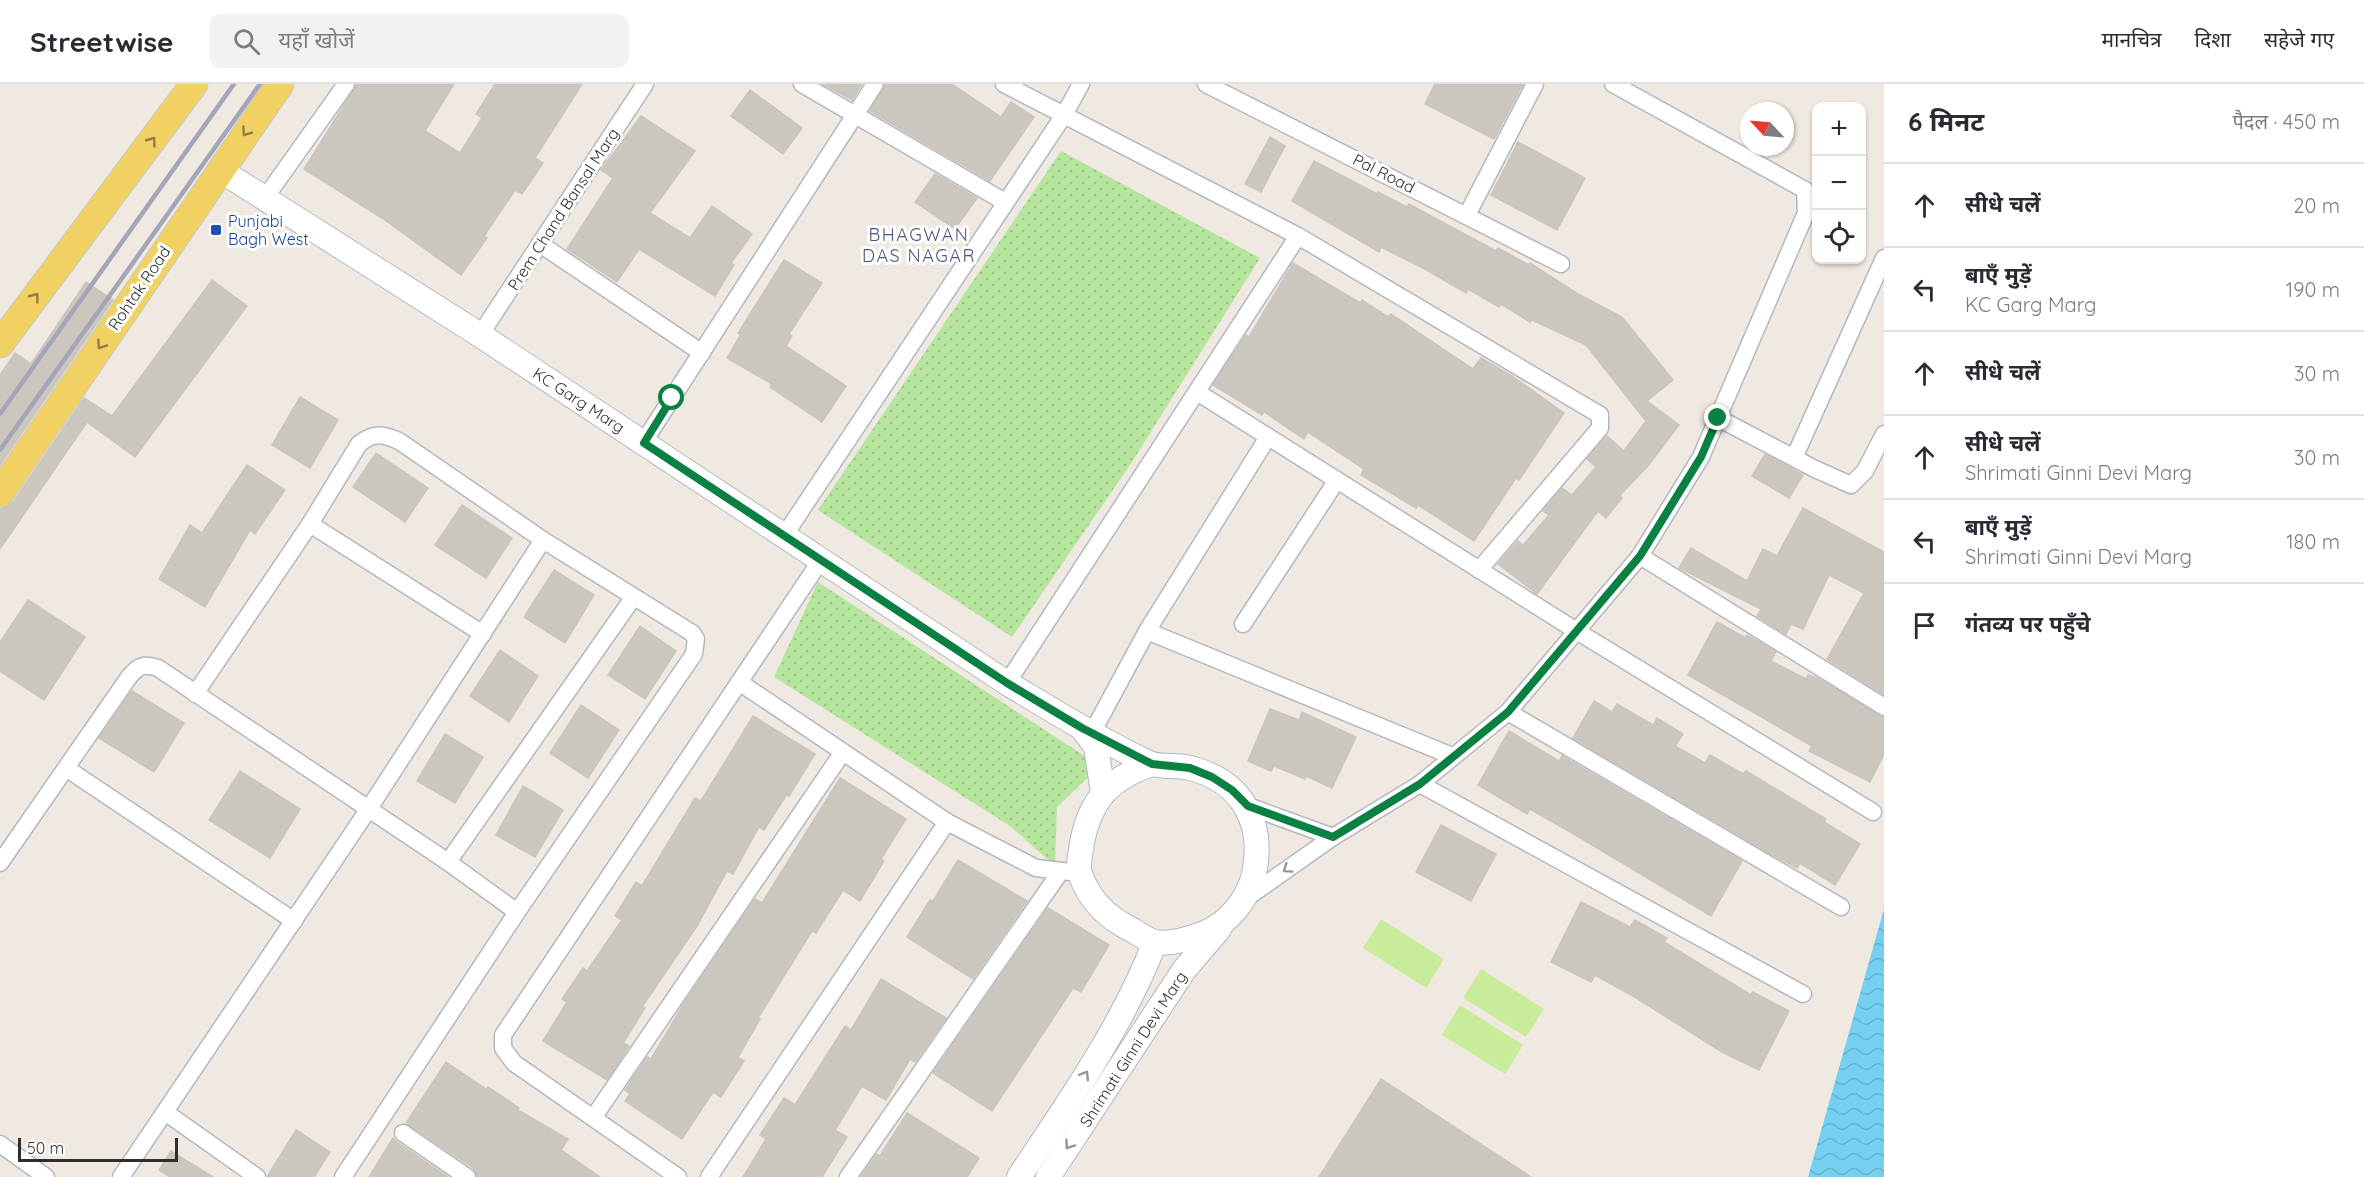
<!DOCTYPE html>
<html lang="hi">
<head>
<meta charset="utf-8">
<style>
	:root { --surface:#fff; --page:#f2f2f3; --text:#2b2b33; --muted:#7c7c81; --line:#e1e1e2 }
	body { margin:0; font-family:Quicksand,"Noto Sans Devanagari",sans-serif; background:var(--page); color:var(--text) }
	.controls { position:absolute; right:18px; top:18px; display:grid; overflow:hidden; border-radius:12px; box-shadow:0 2px 4px #0004 }
	.controls button { width:54px; height:54px; display:grid; place-items:center; padding:0; border:0; border-bottom:2px solid var(--line); background:var(--surface); color:var(--text); font:30px sans-serif }
	.compass { position:absolute; left:1740px; top:18px; width:54px; height:54px; border-radius:50%; background:var(--surface); box-shadow:0 2px 4px #0004; rotate:296deg }
	.scale { position:absolute; left:18px; bottom:15px; width:160px; box-sizing:border-box; padding-left:6px; border:3px solid #2e2e2e; border-top:0; font-size:16px; line-height:21px; white-space:nowrap; color:#2e2e2e; -webkit-text-stroke:4px #fff; paint-order:stroke }
	.stop { position:absolute; width:18px; height:18px; margin:-14px; border:4px solid #0b8043; border-radius:50%; background:#fff }
	.stop.end { background:#0b8043; border-color:#fff; box-shadow:0 2px 6px #0008 }
	.list { margin:0; padding:0; list-style:none }
	h2 { display:flex; justify-content:space-between; align-items:center; height:78px; margin:0; padding:0 24px; font-size:26px }
	h2 small { font-size:20px; font-weight:400; color:var(--muted) }
	.list li { display:grid; grid-template-columns:39px 1fr auto; gap:18px; align-items:center; box-sizing:border-box; height:84px; padding:0 24px; border-top:2px solid var(--line) }
	.list b { display:block; font-size:22px; white-space:nowrap }
	.list p { margin:0; font-size:20px; white-space:nowrap; color:var(--muted) }
	.list em { font-size:20px; font-style:normal; color:var(--muted) }
	.icon { flex:none; width:33px; height:33px; fill:none; stroke:currentColor; stroke-width:2; stroke-linecap:round; stroke-linejoin:round }
	.map { position:relative; flex:none; width:1884px; height:1093px; overflow:hidden }
	header { display:flex; align-items:center; gap:36px; box-sizing:border-box; height:84px; padding:0 30px; background:var(--surface); border-bottom:2px solid var(--line) }
	header strong { font-size:28px }
	nav { display:flex; gap:33px; margin-inline-start:auto; font-size:21px }
	.search { width:420px; height:54px; background:var(--page); display:flex; align-items:center; gap:15px; box-sizing:border-box; padding:0 21px; border-radius:12px; color:var(--muted); font-size:22px }
	main { display:flex }
	aside { flex:1; background:var(--surface) }
	.map>svg:first-child { display:block }
</style>
</head>
<body>
<header>
<strong>Streetwise</strong>
<div class="search"><svg class="icon" aria-label="search" viewBox="0 0 24 24"><circle cx="10" cy="10" r="6"/><path d="M15 15l6 6"/></svg>यहाँ खोजें</div>
<nav><a>मानचित्र</a><a>दिशा</a><a>सहेजे गए</a></nav>
</header>
<main>
<div class="map">
<svg width="1884" height="1093" viewBox="0 0 1884 1093">
	<defs>
		<pattern id="green-dots" width="8" height="8" patternUnits="userSpaceOnUse" patternTransform="scale(1.5)"><rect width="8" height="8" fill="#b6e59e"/><path d="M2 2h.1M6 6h.1" fill="none" stroke="#9dc588" stroke-width="1.8" stroke-linecap="round"/></pattern>
		<pattern id="water-waves" width="16" height="10" patternUnits="userSpaceOnUse" patternTransform="scale(1.5)"><rect width="16" height="10" fill="#75cff0"/><path d="M0 5q4-4 8 0t8 0" fill="none" stroke="#66b2ce"/></pattern>
	</defs>
	<rect width="100%" height="100%" fill="#efe9e1"/>
	<g fill="url(#green-dots)">
		<path d="M 1061,67 L 1260,174 L 1130,381 L 1012,553 L 818,426 Z"/>
		<path d="M 818,498 L 1100,682 L 1057,723 L 1055,782 L 1010,742 L 774,593 Z"/>
	</g>
	<g fill="#c9ec9a">
		<path d="M 1381,835 L 1444,875 L 1426,904 L 1363,864 Z"/>
		<path d="M 1481,885 L 1544,925 L 1526,953 L 1463,914 Z"/>
		<path d="M 1460,921 L 1523,961 L 1505,990 L 1442,951 Z"/>
	</g>
	<path fill="url(#water-waves)" d="M 1884,825 L 1884,1093 L 1808,1093 Z"/>
	<g fill="#cbc7bf" stroke="#cbc5ba" stroke-width="1.5">
		<path d="M 357,0 L 454,0 L 425,47 L 460,69 L 482,34 L 476,30 L 495,0 L 582,0 L 535,74 L 543,79 L 522,110 L 515,106 L 484,152 L 487,154 L 461,191 L 382,134 L 304,85 Z"/>
		<path d="M 823,0 L 862,0 L 852,16 Z"/>
		<path d="M 885,0 L 952,0 L 1001,33 L 1011,18 L 1034,33 L 990,97 L 870,27 Z"/>
		<path d="M 1435,0 L 1523,0 L 1494,55 L 1425,20 Z"/>
		<path d="M 750,6 L 802,44 L 783,70 L 731,32 Z"/>
		<path d="M 641,32 L 695,67 L 650,129 L 690,154 L 712,122 L 752,150 L 731,179 L 734,181 L 715,212 L 639,165 L 617,198 L 567,165 L 613,94 L 601,86 Z"/>
		<path d="M 1270,53 L 1285,62 L 1261,108 L 1245,100 Z"/>
		<path d="M 1518,58 L 1585,94 L 1557,146 L 1491,111 Z"/>
		<path d="M 1314,77 L 1377,110 L 1378,108 L 1407,123 L 1409,120 L 1496,167 L 1498,164 L 1529,181 L 1530,179 L 1578,210 L 1622,233 L 1673,296 L 1647,317 L 1679,341 L 1648,382 L 1620,411 L 1622,414 L 1606,434 L 1598,427 L 1537,510 L 1498,480 L 1518,457 L 1523,461 L 1549,431 L 1543,427 L 1562,404 L 1572,411 L 1596,383 L 1587,375 L 1607,352 L 1624,367 L 1646,337 L 1586,261 L 1532,236 L 1530,238 L 1501,220 L 1499,223 L 1468,205 L 1466,209 L 1425,185 L 1381,163 L 1379,168 L 1292,117 Z"/>
		<path d="M 935,90 L 977,114 L 955,145 L 915,118 Z"/>
		<path d="M 784,176 L 822,199 L 789,250 L 792,252 L 786,262 L 846,302 L 822,338 L 770,303 L 772,300 L 727,274 L 741,250 L 738,249 Z"/>
		<path d="M 1293,179 L 1360,219 L 1362,216 L 1388,233 L 1391,230 L 1473,285 L 1481,274 L 1512,292 L 1564,329 L 1519,396 L 1516,394 L 1474,457 L 1418,421 L 1416,424 L 1361,391 L 1364,385 L 1308,348 L 1304,355 L 1264,328 L 1262,331 L 1213,301 L 1246,251 L 1249,253 Z"/>
		<path d="M 212,196 L 247,222 L 135,373 L 87,338 L 0,465 L 0,425 L 13,418 L 84,314 L 112,332 Z"/>
		<path d="M 86,198 L 113,216 L 0,381 L 0,291 L 15,269 L 31,280 Z"/>
		<path d="M 300,313 L 338,336 L 310,384 L 272,361 Z"/>
		<path d="M 376,369 L 428,404 L 405,438 L 353,403 Z"/>
		<path d="M 1765,370 L 1803,391 L 1789,414 L 1752,392 Z"/>
		<path d="M 247,381 L 285,406 L 255,450 L 250,446 L 205,523 L 159,495 L 190,441 L 202,449 Z"/>
		<path d="M 462,421 L 512,454 L 486,494 L 435,461 Z"/>
		<path d="M 1803,424 L 1884,468 L 1884,611 L 1827,575 L 1864,509 L 1829,491 L 1803,545 L 1791,540 L 1786,550 L 1757,532 L 1761,525 L 1679,484 L 1691,464 L 1747,497 L 1763,465 L 1777,472 Z"/>
		<path d="M 554,486 L 594,511 L 565,559 L 524,533 Z"/>
		<path d="M 28,516 L 85,553 L 44,616 L 0,587 L 0,558 Z"/>
		<path d="M 1717,538 L 1746,554 L 1747,551 L 1776,568 L 1771,577 L 1806,595 L 1808,591 L 1817,594 L 1884,633 L 1884,670 L 1870,698 L 1809,667 L 1812,662 L 1688,591 Z"/>
		<path d="M 640,542 L 676,567 L 645,615 L 608,591 Z"/>
		<path d="M 500,566 L 538,592 L 509,638 L 470,612 Z"/>
		<path d="M 132,607 L 184,639 L 154,688 L 99,654 Z"/>
		<path d="M 1594,617 L 1612,628 L 1617,620 L 1653,641 L 1657,634 L 1683,650 L 1675,662 L 1705,679 L 1710,671 L 1743,690 L 1746,687 L 1826,735 L 1824,738 L 1860,760 L 1835,801 L 1800,779 L 1797,784 L 1771,770 L 1573,654 Z"/>
		<path d="M 581,621 L 619,646 L 588,694 L 550,669 Z"/>
		<path d="M 1270,625 L 1299,636 L 1302,628 L 1356,653 L 1332,704 L 1306,692 L 1305,695 L 1274,682 L 1271,687 L 1248,677 Z"/>
		<path d="M 753,632 L 815,670 L 789,712 L 787,710 L 764,746 L 759,743 L 733,790 L 727,787 L 697,842 L 642,923 L 645,924 L 623,959 L 629,962 L 607,996 L 543,957 L 567,918 L 562,915 L 583,884 L 587,887 L 622,836 L 615,832 L 636,798 L 642,802 L 695,714 L 701,717 Z"/>
		<path d="M 1509,647 L 1559,677 L 1562,672 L 1742,777 L 1711,832 L 1572,749 L 1530,725 L 1527,730 L 1478,701 Z"/>
		<path d="M 445,650 L 483,673 L 455,719 L 417,697 Z"/>
		<path d="M 240,687 L 300,725 L 270,774 L 209,736 Z"/>
		<path d="M 840,694 L 906,735 L 881,775 L 884,777 L 860,817 L 843,806 L 816,849 L 812,847 L 758,934 L 760,935 L 738,973 L 744,977 L 721,1013 L 713,1008 L 682,1055 L 625,1017 L 630,1010 L 625,1006 L 647,973 L 651,975 L 683,921 L 755,815 L 762,819 Z"/>
		<path d="M 523,702 L 563,726 L 535,773 L 496,751 Z"/>
		<path d="M 1441,741 L 1496,770 L 1471,817 L 1416,788 Z"/>
		<path d="M 958,776 L 1027,817 L 973,895 L 907,853 L 930,816 L 933,817 Z"/>
		<path d="M 1581,818 L 1630,843 L 1635,836 L 1667,854 L 1664,858 L 1751,911 L 1753,908 L 1789,927 L 1759,986 L 1722,968 L 1633,912 L 1595,891 L 1591,898 L 1551,878 Z"/>
		<path d="M 1048,824 L 1109,861 L 1081,908 L 1073,904 L 992,1027 L 933,989 Z"/>
		<path d="M 881,895 L 946,934 L 915,978 L 910,975 L 886,1016 L 862,1002 L 835,1046 L 847,1053 L 822,1093 L 743,1093 L 766,1055 L 760,1051 L 784,1014 L 795,1021 L 845,942 L 851,946 Z"/>
		<path d="M 446,978 L 486,1005 L 488,1003 L 519,1024 L 518,1026 L 568,1055 L 561,1066 L 600,1093 L 477,1093 L 473,1084 L 406,1039 Z"/>
		<path d="M 1381,995 L 1531,1093 L 1319,1093 Z"/>
		<path d="M 907,1029 L 979,1074 L 967,1093 L 861,1093 L 877,1070 L 880,1072 Z"/>
		<path d="M 296,1046 L 330,1068 L 314,1093 L 267,1093 Z"/>
		<path d="M 393,1054 L 397,1058 L 448,1093 L 369,1093 Z"/>
		<path d="M 171,1067 L 213,1093 L 170,1093 L 159,1086 Z"/>
	</g>
	<g fill="none" stroke-linecap="round" stroke-linejoin="round">
		<defs>
			<g id="street">
				<path d="M 802,0 L 1005,118"/>
				<path d="M 1004,0 L 1298,152 L 1007,599"/>
				<path d="M 1206,0 L 1561,180"/>
				<path d="M 265,114 L 346,0"/>
				<path d="M 1467,131 L 1535,0"/>
				<path d="M 1298,152 L 1600,331 L 1600,344 L 1479,486"/>
				<path d="M 540,160 L 702,269"/>
				<path d="M 480,251 L 645,0"/>
				<path d="M 1197,308 L 1575,546 L 1873,728"/>
				<path d="M 1718,334 L 1815,385 L 1851,401 L 1865,387 L 1884,350"/>
				<path d="M 643,359 L 875,0"/>
				<path d="M 1794,374 L 1884,174"/>
				<path d="M 310,440 L 483,550"/>
				<path d="M 784,452 L 1064,31 L 1081,0"/>
				<path d="M 1640,472 L 1884,623"/>
				<path d="M 1243,540 L 1337,396"/>
				<path d="M 1147,547 L 1268,353"/>
				<path d="M 739,598 L 947,738 L 1036,784 L 1079,789"/>
				<path d="M 195,610 L 310,440 L 359,360 C 374,348 382,350 399,357 L 543,456 L 692,549 L 696,555 L 694,570 L 517,828"/>
				<path d="M 1508,628 L 1841,823"/>
				<path d="M 1092,649 L 1147,547 L 1452,672"/>
				<path d="M 66,684 L 294,837"/>
				<path d="M 1420,700 L 1803,910"/>
				<path d="M 1248,722 L 1333,753"/>
				<path d="M 448,778 L 633,514"/>
				<path d="M 0,779 L 129,593 C 138,582 144,579 158,584 L 448,778 L 517,828 L 343,1093"/>
				<path d="M 1245,815 L 1333,753 L 1420,700 L 1508,628 L 1640,472 L 1701,373 L 1806,129 L 1805,106 L 1613,0"/>
				<path d="M 165,1028 L 257,1093"/>
				<path d="M 593,1034 L 843,668"/>
				<path d="M 403,1049 L 467,1093"/>
				<path d="M 0,1060 L 46,1093"/>
				<path d="M 121,1093 L 368,726 L 543,456"/>
				<path d="M 678,1093 L 514,979 L 503,964 L 503,951 L 821,476"/>
				<path d="M 709,1093 L 947,738"/>
				<path d="M 848,1093 L 1061,787"/>
			</g>
			<g id="secondary">
				<path d="M 220,86 L 480,251 L 1007,599 C 1054,627 1100,656 1149,679 C 1161,684 1177,680 1190,684 C 1242,697 1265,739 1254,790 C 1248,815 1230,837 1207,848 C 1193,854 1170,861 1154,858 C 1148,856 1140,851 1134,847 C 1108,834 1091,819 1080,790 C 1077,782 1081,768 1082,759 C 1090,716 1110,694 1152,680"/>
				<path d="M 1082,644 L 1096,663 L 1103,708"/>
				<path d="M 1019,1093 C 1069,1018 1122,943 1155,858"/>
				<path d="M 1048,1093 L 1184,886 L 1219,845"/>
			</g>
			<g id="primary">
				<path d="M 0,260 L 194,0"/>
				<path d="M 0,409 L 280,0"/>
			</g>
		</defs>
		<use href="#street" stroke="#b4b7c1" stroke-width="19"/>
		<use href="#secondary" stroke="#b4b7c1" stroke-width="26"/>
		<use href="#primary" stroke="#c9c9c9" stroke-width="29"/>
		<use href="#street" stroke="#fff" stroke-width="16"/>
		<use href="#secondary" stroke="#fff" stroke-width="24"/>
		<use href="#primary" stroke="#f2d163" stroke-width="27"/>
		<g stroke="#a3a6b8" stroke-width="4.5">
			<path d="M 0,330 L 234,0"/>
			<path d="M 0,366 L 260,0"/>
		</g>
	</g>
	<defs><path id="oneway-chevron" d="M-2-3.5L2.5 0L-2 3.5" fill="none" stroke-width="1.6" stroke-linecap="round" stroke-linejoin="round" transform="scale(1.5)"/></defs>
	<g stroke="#908048">
		<use href="#oneway-chevron" transform="translate(246 48) rotate(125)"/>
		<use href="#oneway-chevron" transform="translate(152 57) rotate(-53)"/>
		<use href="#oneway-chevron" transform="translate(35 213) rotate(-53)"/>
		<use href="#oneway-chevron" transform="translate(101 261) rotate(124)"/>
	</g>
	<g stroke="#969696">
		<use href="#oneway-chevron" transform="translate(1287 785) rotate(145)"/>
		<use href="#oneway-chevron" transform="translate(1085 991) rotate(-58)"/>
		<use href="#oneway-chevron" transform="translate(1069 1061) rotate(124)"/>
	</g>
	<g fill="none" stroke-linecap="round" stroke-linejoin="round">
		<path stroke="#0b8043" stroke-width="8" d="M 672,314 L 644,359 L 1007,599 L 1082,644 L 1152,680 L 1190,684 L 1212,693 L 1232,706 L 1248,722 L 1333,753 L 1420,700 L 1508,628 L 1640,472 L 1701,373 L 1718,334"/>
	</g>
	<rect fill="#1a4fb4" stroke="#fff" stroke-width="2" x="210" y="140" width="12" height="12" rx="3"/>
	<g text-anchor="middle" stroke-width="6" stroke-linejoin="round" paint-order="stroke">
		<g font-size="16" fill="#2e2e2e" stroke="#fff">
			<text transform="translate(1384 89) rotate(27)" y="6">Pal Road</text>
			<text transform="translate(563 125) rotate(-57)" y="6">Prem Chand Bansal Marg</text>
			<text transform="translate(139 204) rotate(-56)" y="6">Rohtak Road</text>
			<text transform="translate(579 316) rotate(33)" y="6">KC Garg Marg</text>
			<text transform="translate(1133 965) rotate(-57)" y="6">Shrimati Ginni Devi Marg</text>
		</g>
		<g font-size="16" fill="#164399" stroke="#fff" text-anchor="start">
			<text x="228" y="143">Punjabi<tspan x="228" dy="18">Bagh West</tspan></text>
		</g>
		<g font-size="18" letter-spacing="1.5" fill="#4d5680" stroke="#fff">
			<text x="919" y="157">BHAGWAN<tspan x="919" dy="21">DAS NAGAR</tspan></text>
		</g>
	</g>
</svg>
<div class="controls">
<button>+</button>
<button>−</button>
<button><svg class="icon" aria-label="locate" viewBox="0 0 24 24"><circle cx="12" cy="12" r="6"/><path d="M12 2v4M12 18v4M2 12h4M18 12h4"/></svg></button>
</div>
<svg class="compass" viewBox="-18 -18 36 36"><path d="M0-13l5 13h-10z" fill="#e53935"/><path d="M0 13l5-13h-10z" fill="#7c7c81"/></svg>
<div class="scale">50 m</div>
<div class="stop" style="left:672px;top:314px"></div>
<div class="stop end" style="left:1718px;top:334px"></div>
</div>
<aside>
<h2>6 मिनट<small>पैदल · 450 m</small></h2>
<ul class="list">
<li><svg class="icon" aria-label="ahead" viewBox="0 0 24 24"><path d="M12 20V5M6 11l6-6 6 6"/></svg><div><b>सीधे चलें</b></div><em>20 m</em></li>
<li><svg class="icon" aria-label="left" viewBox="0 0 24 24"><path d="M17 20v-9H6M10 6l-5 5 5 5"/></svg><div><b>बाएँ मुड़ें</b><p>KC Garg Marg</p></div><em>190 m</em></li>
<li><svg class="icon" aria-label="ahead" viewBox="0 0 24 24"><path d="M12 20V5M6 11l6-6 6 6"/></svg><div><b>सीधे चलें</b></div><em>30 m</em></li>
<li><svg class="icon" aria-label="ahead" viewBox="0 0 24 24"><path d="M12 20V5M6 11l6-6 6 6"/></svg><div><b>सीधे चलें</b><p>Shrimati Ginni Devi Marg</p></div><em>30 m</em></li>
<li><svg class="icon" aria-label="left" viewBox="0 0 24 24"><path d="M17 20v-9H6M10 6l-5 5 5 5"/></svg><div><b>बाएँ मुड़ें</b><p>Shrimati Ginni Devi Marg</p></div><em>180 m</em></li>
<li><svg class="icon" aria-label="arrive" viewBox="0 0 24 24"><path d="M6 21V4h12l-3 4 3 4H6"/></svg><div><b>गंतव्य पर पहुँचे</b></div></li>
</ul>
</aside>
</main>
</body>
</html>
